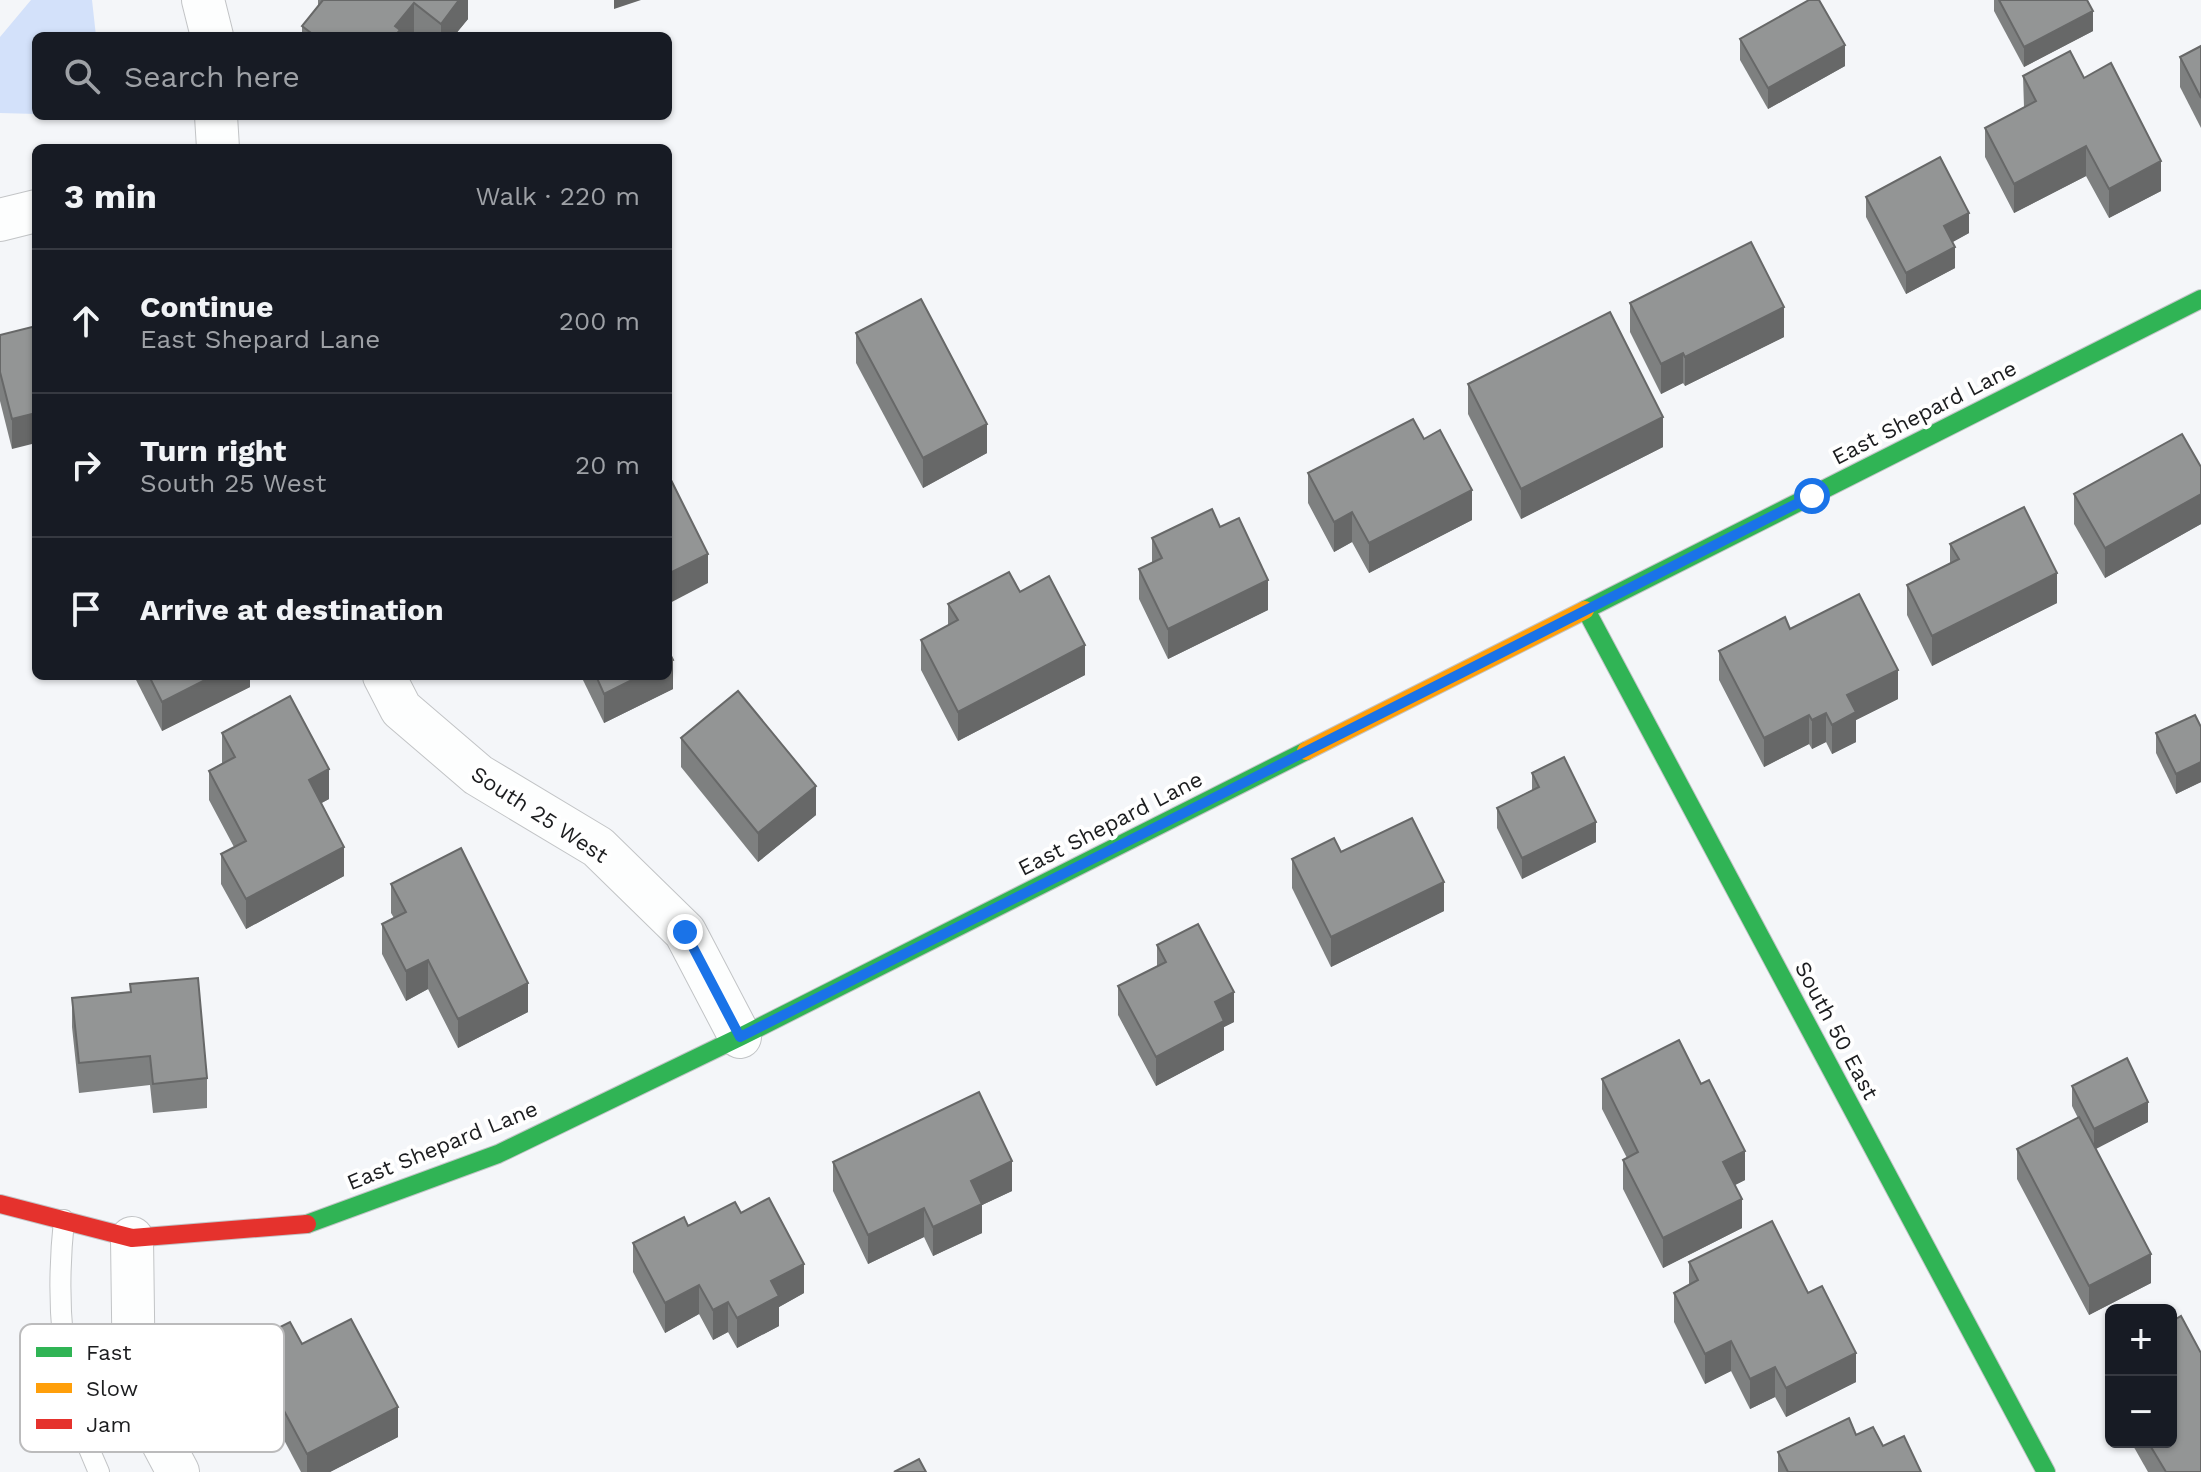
<!DOCTYPE html>
<html lang="en">
<head>
<meta charset="utf-8">
<style>
	:root { --surface:#171b24; --page:#242831; --text:#f1f3f6; --muted:#9ea1a6; --line:#363941 }
	body { margin:0; font-family:"Work Sans",sans-serif; background:var(--page); color:var(--text) }
	.controls { position:absolute; right:24px; bottom:24px; display:grid; overflow:hidden; border-radius:12px; box-shadow:0 2px 6px #0004 }
	.controls button { width:72px; height:72px; display:grid; place-items:center; padding:0; border:0; border-bottom:2px solid var(--line); background:var(--surface); color:var(--text); font:40px sans-serif }
	.stop { position:absolute; width:24px; height:24px; margin:-18px; border:6px solid #1a73e8; border-radius:50%; background:#fff }
	.stop.end { background:#1a73e8; border-color:#fff; box-shadow:0 2px 8px #0008 }
	.list { margin:0; padding:0; list-style:none }
	h2 { display:flex; justify-content:space-between; align-items:center; height:104px; margin:0; padding:0 32px; font-size:34px }
	h2 small { font-size:26px; font-weight:400; color:var(--muted) }
	.list li { display:grid; grid-template-columns:52px 1fr auto; gap:24px; align-items:center; box-sizing:border-box; height:144px; padding:0 32px; border-top:2px solid var(--line) }
	.list b { display:block; font-size:30px; white-space:nowrap }
	.list p { margin:0; font-size:26px; white-space:nowrap; color:var(--muted) }
	.list em { font-size:26px; font-style:normal; color:var(--muted) }
	.icon { flex:none; width:44px; height:44px; fill:none; stroke:currentColor; stroke-width:2; stroke-linecap:round; stroke-linejoin:round }
	.map { position:relative; flex:none; width:2201px; height:1472px; overflow:hidden }
	.search { position:absolute; background:var(--surface); box-shadow:0 2px 6px #0004; left:32px; top:32px; width:640px; height:88px; display:flex; align-items:center; gap:20px; box-sizing:border-box; padding:0 28px; border-radius:12px; color:var(--muted); font-size:30px }
	.panel { position:absolute; background:var(--surface); box-shadow:0 2px 6px #0004; left:32px; top:144px; width:640px; height:536px; border-radius:12px }
	.map>svg:first-child { display:block }
</style>
</head>
<body>
<div class="map">
<svg width="2201" height="1472" viewBox="0 0 2201 1472">
	<rect width="100%" height="100%" fill="#f4f6f9"/>
	<path fill="#d3e1fa" d="M 31,0 L 92,0 L 96,36 L 36,36 L 36,114 L 0,113 L 0,37 Z"/>
	<g fill="none" stroke-linecap="round" stroke-linejoin="round">
		<defs>
			<path id="lane" d="M 64,1220 C 55,1305 62,1394 99,1472"/>
			<g id="street">
				<path d="M 203,0 L 212,36"/>
				<path d="M 216,116 L 218,148"/>
				<path d="M 0,220 L 36,211"/>
				<path d="M 384,676 L 401,709 L 478,775 L 598,847 L 685,932 L 740,1037"/>
				<path d="M 132,1238 L 134,1389 L 178,1472"/>
			</g>
			<g id="fast">
				<path d="M 1585,610 L 2201,299"/>
				<path d="M 1586,610 L 2046,1472"/>
				<path d="M 307,1224 L 498,1154 L 740,1037 L 1306,751"/>
			</g>
			<path id="slow" d="M 1306,751 L 1585,610"/>
			<path id="jam" d="M 0,1204 L 132,1238 L 307,1224"/>
		</defs>
		<use href="#lane" stroke="#c2c4c6" stroke-width="22"/>
		<use href="#street" stroke="#c2c4c6" stroke-width="44"/>
		<use href="#fast" stroke="#c2c4c6" stroke-width="20"/>
		<use href="#slow" stroke="#c2c4c6" stroke-width="20"/>
		<use href="#jam" stroke="#c2c4c6" stroke-width="20"/>
		<use href="#lane" stroke="#fdfefe" stroke-width="20"/>
		<use href="#street" stroke="#fdfefe" stroke-width="42"/>
		<use href="#fast" stroke="#30b455" stroke-width="18"/>
		<use href="#slow" stroke="#ff9f0a" stroke-width="18"/>
		<use href="#jam" stroke="#e5322d" stroke-width="18"/>
	</g>
	<g fill="#7e8080">
		<path d="M 318,0 L 468,0 L 468,19 L 454,36 L 419,36 L 414,32 L 411,36 L 302,36 L 302,26 L 318,7 Z"/>
		<path d="M 1994,0 L 2087,0 L 2093,31 L 2024,67 L 1994,11 Z"/>
		<path d="M 1740,39 L 1845,66 L 1768,109 L 1740,60 Z"/>
		<path d="M 2201,46 L 2201,128 L 2180,87 L 2180,57 Z"/>
		<path d="M 2023,76 L 2084,78 L 2161,191 L 2109,218 L 2086,176 L 2014,213 L 1985,157 L 1985,128 L 2024,107 Z"/>
		<path d="M 1866,197 L 1969,233 L 1952,242 L 1955,268 L 1906,294 L 1866,217 Z"/>
		<path d="M 1630,303 L 1784,337 L 1685,386 L 1683,383 L 1661,394 L 1630,332 Z"/>
		<path d="M 36,326 L 12,449 L 0,401 L 0,335 Z"/>
		<path d="M 856,333 L 987,453 L 923,488 L 856,363 Z"/>
		<path d="M 1468,384 L 1663,447 L 1521,519 L 1468,414 Z"/>
		<path d="M 1424,439 L 1472,520 L 1369,573 L 1352,542 L 1334,552 L 1308,503 L 1308,473 Z"/>
		<path d="M 2201,467 L 2201,524 L 2105,578 L 2074,524 L 2074,494 Z"/>
		<path d="M 1220,527 L 1268,610 L 1168,659 L 1139,599 L 1139,569 L 1152,563 L 1152,538 Z"/>
		<path d="M 1950,544 L 2057,603 L 1932,666 L 1907,615 L 1907,585 L 1950,563 Z"/>
		<path d="M 1020,592 L 1085,675 L 958,741 L 921,670 L 921,640 L 948,625 L 948,604 Z"/>
		<path d="M 1790,629 L 1898,699 L 1856,720 L 1856,742 L 1832,754 L 1826,742 L 1812,749 L 1809,744 L 1764,767 L 1719,680 L 1719,651 Z"/>
		<path d="M 134,676 L 250,676 L 250,687 L 162,731 Z"/>
		<path d="M 581,676 L 668,676 L 673,689 L 604,723 Z"/>
		<path d="M 2201,727 L 2201,782 L 2176,794 L 2156,753 L 2156,733 Z"/>
		<path d="M 222,733 L 329,799 L 321,803 L 344,876 L 246,929 L 221,884 L 221,854 L 234,847 L 209,800 L 209,771 L 222,763 Z"/>
		<path d="M 681,738 L 816,815 L 758,862 L 681,767 Z"/>
		<path d="M 1532,773 L 1596,842 L 1522,879 L 1497,828 L 1497,808 L 1532,790 Z"/>
		<path d="M 1341,852 L 1444,911 L 1331,967 L 1292,888 L 1292,859 Z"/>
		<path d="M 391,884 L 528,1012 L 458,1048 L 428,989 L 406,1001 L 382,954 L 382,924 L 394,918 L 391,913 Z"/>
		<path d="M 1157,945 L 1234,1022 L 1224,1027 L 1224,1050 L 1156,1086 L 1118,1015 L 1118,986 L 1157,966 Z"/>
		<path d="M 130,984 L 207,1078 L 207,1108 L 153,1113 L 150,1085 L 79,1093 L 72,1027 L 72,998 L 130,992 Z"/>
		<path d="M 1602,1079 L 1745,1180 L 1735,1185 L 1742,1228 L 1663,1268 L 1623,1189 L 1623,1160 L 1627,1158 L 1602,1109 Z"/>
		<path d="M 2072,1086 L 2148,1122 L 2096,1148 L 2151,1283 L 2089,1315 L 2017,1179 L 2017,1149 L 2078,1118 L 2072,1106 Z"/>
		<path d="M 833,1162 L 1012,1191 L 982,1205 L 982,1233 L 933,1256 L 924,1237 L 868,1264 L 833,1191 Z"/>
		<path d="M 741,1213 L 804,1293 L 779,1307 L 779,1326 L 737,1348 L 728,1332 L 713,1340 L 699,1314 L 665,1333 L 633,1272 L 633,1243 L 688,1226 Z"/>
		<path d="M 1689,1262 L 1808,1293 L 1856,1382 L 1786,1417 L 1775,1397 L 1750,1409 L 1731,1371 L 1705,1384 L 1674,1322 L 1674,1293 L 1689,1285 Z"/>
		<path d="M 248,1343 L 398,1437 L 330,1472 L 301,1472 L 248,1372 Z"/>
		<path d="M 1856,1435 L 1883,1446 L 1921,1472 L 1778,1472 L 1778,1452 Z"/>
		<path d="M 2131,1442 L 2171,1442 L 2201,1472 L 2148,1472 Z"/>
	</g>
	<g fill="#676868">
		<path d="M 459,0 L 468,0 L 468,19 L 454,36 L 441,36 L 441,24 Z"/>
		<path d="M 614,0 L 641,0 L 614,9 Z"/>
		<path d="M 414,3 L 414,32 L 411,36 L 395,36 L 395,26 Z"/>
		<path d="M 2093,11 L 2093,31 L 2024,67 L 2024,47 Z"/>
		<path d="M 1845,45 L 1845,66 L 1768,109 L 1768,88 Z"/>
		<path d="M 2086,146 L 2086,176 L 2014,213 L 2014,184 Z"/>
		<path d="M 2161,161 L 2161,191 L 2109,218 L 2109,189 Z"/>
		<path d="M 1969,213 L 1969,233 L 1944,247 L 1944,226 Z"/>
		<path d="M 1955,247 L 1955,268 L 1906,294 L 1906,273 Z"/>
		<path d="M 1784,307 L 1784,337 L 1685,386 L 1685,357 Z"/>
		<path d="M 1683,353 L 1683,383 L 1661,394 L 1661,364 Z"/>
		<path d="M 36,413 L 36,443 L 12,449 L 12,419 Z"/>
		<path d="M 1663,417 L 1663,447 L 1521,519 L 1521,489 Z"/>
		<path d="M 987,424 L 987,453 L 923,488 L 923,458 Z"/>
		<path d="M 1472,490 L 1472,520 L 1369,573 L 1369,543 Z"/>
		<path d="M 2201,494 L 2201,524 L 2105,578 L 2105,548 Z"/>
		<path d="M 1352,512 L 1352,542 L 1334,552 L 1334,522 Z"/>
		<path d="M 708,554 L 708,583 L 668,604 L 668,574 Z"/>
		<path d="M 2057,573 L 2057,603 L 1932,666 L 1932,636 Z"/>
		<path d="M 1268,580 L 1268,610 L 1168,659 L 1168,629 Z"/>
		<path d="M 1085,645 L 1085,675 L 958,741 L 958,712 Z"/>
		<path d="M 673,660 L 673,689 L 604,723 L 604,694 L 640,676 L 668,676 L 668,662 Z"/>
		<path d="M 1898,670 L 1898,699 L 1856,720 L 1856,742 L 1832,754 L 1832,725 L 1847,695 Z"/>
		<path d="M 213,676 L 250,676 L 250,687 L 162,731 L 162,702 Z"/>
		<path d="M 1826,713 L 1826,742 L 1812,749 L 1812,720 Z"/>
		<path d="M 1809,715 L 1809,744 L 1764,767 L 1764,738 Z"/>
		<path d="M 2201,762 L 2201,782 L 2176,794 L 2176,774 Z"/>
		<path d="M 329,769 L 329,799 L 309,810 L 309,780 Z"/>
		<path d="M 816,786 L 816,815 L 758,862 L 758,833 Z"/>
		<path d="M 1596,822 L 1596,842 L 1522,879 L 1522,858 Z"/>
		<path d="M 344,847 L 344,876 L 246,929 L 246,899 Z"/>
		<path d="M 1444,882 L 1444,911 L 1331,967 L 1331,937 Z"/>
		<path d="M 428,960 L 428,989 L 406,1001 L 406,971 Z"/>
		<path d="M 528,983 L 528,1012 L 458,1048 L 458,1019 Z"/>
		<path d="M 1234,992 L 1234,1022 L 1224,1027 L 1224,1050 L 1156,1086 L 1156,1057 L 1215,1002 Z"/>
		<path d="M 2148,1102 L 2148,1122 L 2094,1150 L 2094,1129 Z"/>
		<path d="M 1745,1151 L 1745,1180 L 1723,1191 L 1723,1162 Z"/>
		<path d="M 1012,1161 L 1012,1191 L 982,1205 L 982,1233 L 933,1256 L 933,1227 L 971,1181 Z"/>
		<path d="M 1742,1199 L 1742,1228 L 1663,1268 L 1663,1238 Z"/>
		<path d="M 924,1208 L 924,1237 L 868,1264 L 868,1235 Z"/>
		<path d="M 2151,1254 L 2151,1283 L 2089,1315 L 2089,1286 Z"/>
		<path d="M 804,1264 L 804,1293 L 779,1307 L 779,1326 L 737,1348 L 737,1318 L 771,1281 Z"/>
		<path d="M 699,1285 L 699,1314 L 665,1333 L 665,1303 Z"/>
		<path d="M 728,1302 L 728,1332 L 713,1340 L 713,1310 Z"/>
		<path d="M 1731,1341 L 1731,1371 L 1705,1384 L 1705,1354 Z"/>
		<path d="M 1856,1353 L 1856,1382 L 1786,1417 L 1786,1388 Z"/>
		<path d="M 1775,1367 L 1775,1397 L 1750,1409 L 1750,1379 Z"/>
		<path d="M 398,1407 L 398,1437 L 330,1472 L 307,1472 L 307,1454 Z"/>
	</g>
	<g fill="#939595" stroke="#676868" stroke-width="2">
		<path d="M 323,0 L 459,0 L 441,24 L 414,3 L 395,26 L 400,30 L 395,36 L 315,36 L 302,26 Z"/>
		<path d="M 1809,0 L 1819,0 L 1845,45 L 1768,88 L 1740,39 Z"/>
		<path d="M 1999,0 L 2087,0 L 2093,11 L 2024,47 Z"/>
		<path d="M 2201,46 L 2201,98 L 2180,57 Z"/>
		<path d="M 2070,51 L 2084,78 L 2111,63 L 2161,161 L 2109,189 L 2086,146 L 2014,184 L 1985,128 L 2036,101 L 2023,76 Z"/>
		<path d="M 1940,157 L 1969,213 L 1944,226 L 1955,247 L 1906,273 L 1866,197 Z"/>
		<path d="M 1751,242 L 1784,307 L 1685,357 L 1683,353 L 1661,364 L 1630,303 Z"/>
		<path d="M 921,299 L 987,424 L 923,458 L 856,333 Z"/>
		<path d="M 1610,312 L 1663,417 L 1521,489 L 1468,384 Z"/>
		<path d="M 36,326 L 36,413 L 12,419 L 0,372 L 0,335 Z"/>
		<path d="M 1413,419 L 1424,439 L 1440,430 L 1472,490 L 1369,543 L 1352,512 L 1334,522 L 1308,473 Z"/>
		<path d="M 2182,434 L 2201,467 L 2201,494 L 2105,548 L 2074,494 Z"/>
		<path d="M 670,478 L 708,554 L 668,574 L 668,480 Z"/>
		<path d="M 2024,507 L 2057,573 L 1932,636 L 1907,585 L 1959,559 L 1950,544 Z"/>
		<path d="M 1212,509 L 1220,527 L 1239,518 L 1268,580 L 1168,629 L 1139,569 L 1162,558 L 1152,538 Z"/>
		<path d="M 1009,572 L 1020,592 L 1049,576 L 1085,645 L 958,712 L 921,640 L 958,620 L 948,604 Z"/>
		<path d="M 1859,594 L 1898,670 L 1847,695 L 1856,712 L 1832,725 L 1826,713 L 1812,720 L 1809,715 L 1764,738 L 1719,651 L 1785,617 L 1790,629 Z"/>
		<path d="M 668,650 L 673,660 L 668,662 Z"/>
		<path d="M 149,676 L 213,676 L 162,702 Z"/>
		<path d="M 596,676 L 640,676 L 604,694 Z"/>
		<path d="M 738,691 L 816,786 L 758,833 L 681,738 Z"/>
		<path d="M 290,696 L 329,769 L 309,780 L 344,847 L 246,899 L 221,854 L 246,841 L 209,771 L 235,757 L 222,733 Z"/>
		<path d="M 2195,715 L 2201,727 L 2201,762 L 2176,774 L 2156,733 Z"/>
		<path d="M 1564,757 L 1596,822 L 1522,858 L 1497,808 L 1539,787 L 1532,773 Z"/>
		<path d="M 1412,818 L 1444,882 L 1331,937 L 1292,859 L 1334,838 L 1341,852 Z"/>
		<path d="M 461,848 L 528,983 L 458,1019 L 428,960 L 406,971 L 382,924 L 406,912 L 391,884 Z"/>
		<path d="M 1198,924 L 1234,992 L 1215,1002 L 1224,1021 L 1156,1057 L 1118,986 L 1166,962 L 1157,945 Z"/>
		<path d="M 198,978 L 207,1078 L 153,1084 L 150,1056 L 79,1063 L 72,998 L 131,992 L 130,984 Z"/>
		<path d="M 1679,1040 L 1701,1084 L 1709,1080 L 1745,1151 L 1723,1162 L 1742,1199 L 1663,1238 L 1623,1160 L 1638,1152 L 1602,1079 Z"/>
		<path d="M 2127,1058 L 2148,1102 L 2094,1129 L 2072,1086 Z"/>
		<path d="M 979,1092 L 1012,1161 L 971,1181 L 982,1204 L 933,1227 L 924,1208 L 868,1235 L 833,1162 Z"/>
		<path d="M 2079,1117 L 2151,1254 L 2089,1286 L 2017,1149 Z"/>
		<path d="M 769,1198 L 804,1264 L 771,1281 L 779,1296 L 737,1318 L 728,1302 L 713,1310 L 699,1285 L 665,1303 L 633,1243 L 684,1217 L 688,1226 L 735,1202 L 741,1213 Z"/>
		<path d="M 1772,1221 L 1808,1293 L 1822,1286 L 1856,1353 L 1786,1388 L 1775,1367 L 1750,1379 L 1731,1341 L 1705,1354 L 1674,1293 L 1698,1280 L 1689,1262 Z"/>
		<path d="M 2181,1316 L 2201,1353 L 2201,1472 L 2166,1472 L 2148,1442 L 2171,1442 L 2171,1322 Z"/>
		<path d="M 351,1319 L 398,1407 L 307,1454 L 248,1343 L 290,1322 L 302,1344 Z"/>
		<path d="M 1849,1418 L 1856,1435 L 1873,1427 L 1883,1446 L 1904,1436 L 1921,1472 L 1788,1472 L 1778,1452 Z"/>
		<path d="M 919,1459 L 926,1472 L 894,1472 Z"/>
	</g>
	<g fill="none" stroke-linecap="round" stroke-linejoin="round">
		<path stroke="#1a73e8" stroke-width="10" d="M 685,932 L 740,1037 L 1812,496"/>
	</g>
	<g text-anchor="middle" stroke-width="8" stroke-linejoin="round" paint-order="stroke">
		<g font-size="22" fill="#1c1d1f" stroke="#fff">
			<text transform="translate(1924 412) rotate(-27)" y="8">East Shepard Lane</text>
			<text transform="translate(540 814) rotate(33)" y="8">South 25 West</text>
			<text transform="translate(1110 823) rotate(-27)" y="8">East Shepard Lane</text>
			<text transform="translate(1837 1030) rotate(62)" y="8">South 50 East</text>
			<text transform="translate(442 1145) rotate(-22)" y="8">East Shepard Lane</text>
		</g>
	</g>
	<rect x="20" y="1324" width="264" height="128" rx="12" fill="#fff" stroke="#bbbbbc" stroke-width="2"/>
	<rect x="36" y="1347" width="36" height="10" fill="#30b455"/>
	<rect x="36" y="1383" width="36" height="10" fill="#ff9f0a"/>
	<rect x="36" y="1419" width="36" height="10" fill="#e5322d"/>
	<g font-size="22" fill="#1c1d1f">
		<text x="86" y="1360">Fast</text>
		<text x="86" y="1396">Slow</text>
		<text x="86" y="1432">Jam</text>
	</g>
</svg>
<div class="controls">
<button>+</button>
<button>−</button>
</div>
<div class="stop" style="left:1812px;top:496px"></div>
<div class="stop end" style="left:685px;top:932px"></div>
<div class="search"><svg class="icon" aria-label="search" viewBox="0 0 24 24"><circle cx="10" cy="10" r="6"/><path d="M15 15l6 6"/></svg>Search here</div>
<section class="panel">
<h2>3 min<small>Walk · 220 m</small></h2>
<ul class="list">
<li><svg class="icon" aria-label="ahead" viewBox="0 0 24 24"><path d="M12 20V5M6 11l6-6 6 6"/></svg><div><b>Continue</b><p>East Shepard Lane</p></div><em>200 m</em></li>
<li><svg class="icon" aria-label="right" viewBox="0 0 24 24"><path d="M7 20v-9h11M14 6l5 5-5 5"/></svg><div><b>Turn right</b><p>South 25 West</p></div><em>20 m</em></li>
<li><svg class="icon" aria-label="arrive" viewBox="0 0 24 24"><path d="M6 21V4h12l-3 4 3 4H6"/></svg><div><b>Arrive at destination</b></div></li>
</ul>
</section>
</div>
</body>
</html>
